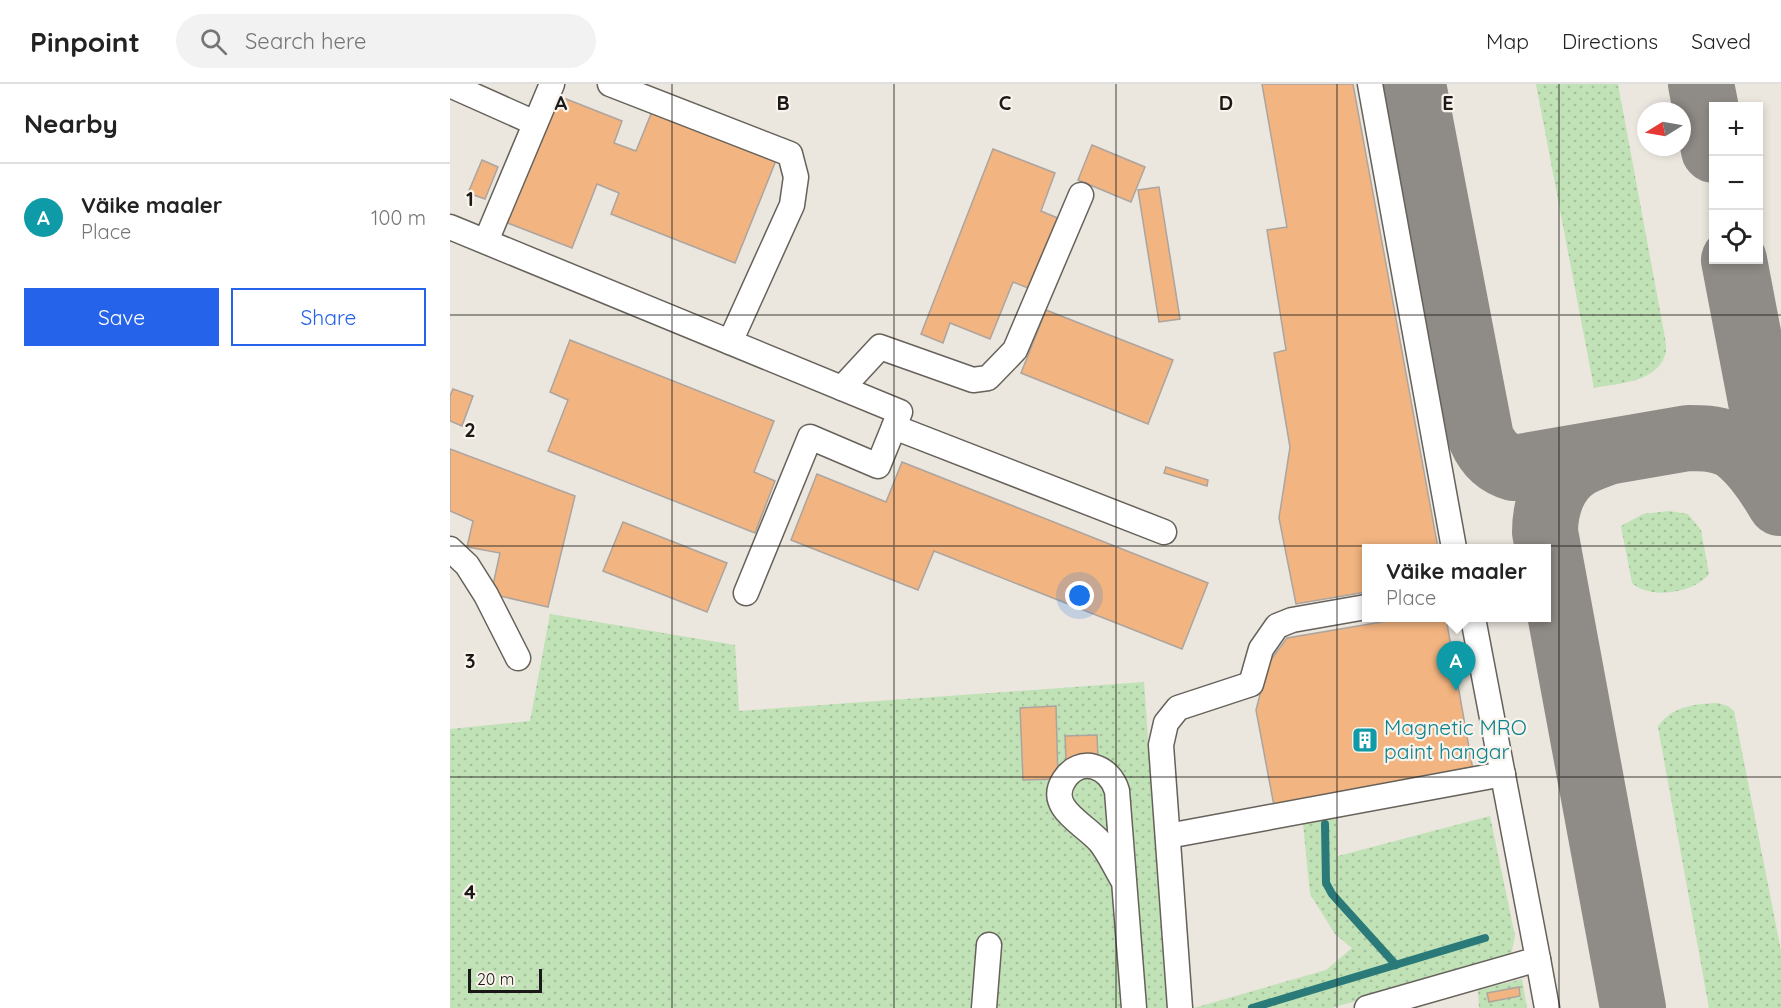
<!DOCTYPE html>
<html lang="en">
<head>
<meta charset="utf-8">
<style>
	:root { --surface:#fff; --page:#f2f2f2; --text:#222; --muted:#767676; --line:#e0e0e0; --accent:#2563eb }
	body { margin:0; font-family:Quicksand,sans-serif; background:var(--page); color:var(--text) }
	.controls { position:absolute; right:18px; top:18px; display:grid; overflow:hidden; border-radius:0px; box-shadow:0 3px 9px #0003 }
	.controls button { width:54px; height:54px; display:grid; place-items:center; padding:0; border:0; border-bottom:2px solid var(--line); background:var(--surface); color:var(--text); font:30px sans-serif }
	.compass { position:absolute; left:1187px; top:18px; width:54px; height:54px; border-radius:50%; background:var(--surface); box-shadow:0 3px 9px #0003; rotate:259deg }
	.scale { position:absolute; left:18px; bottom:15px; width:74px; box-sizing:border-box; padding-left:6px; border:3px solid #1b1917; border-top:0; font-size:16px; line-height:21px; white-space:nowrap; color:#1b1917; -webkit-text-stroke:4px #f9f3eb; paint-order:stroke }
	.you { position:absolute; left:630px; top:512px; width:21px; height:21px; margin:-15px; border:4px solid #fff; border-radius:50%; background:#1a73e8; box-shadow:0 0 0 9px #1a73e833 }
	.badge { display:grid; place-items:center; width:39px; height:39px; border-radius:50%; background:var(--accent); color:#fff; font-size:20px; font-weight:700 }
	.pin { position:absolute; translate:-50% -50px; filter:drop-shadow(0 2px 3px #0008) }
	.pin::after { content:''; position:absolute; top:32px; width:21px; height:18px; background:inherit; clip-path:polygon(0 0,100% 0,50% 100%) }
	.popup { position:absolute; left:912px; top:460px; width:189px; height:78px; box-sizing:border-box; display:grid; place-content:center; border-radius:0px; background:var(--surface); filter:drop-shadow(0 2px 4px #0005); font-size:20px; white-space:nowrap; color:var(--muted) }
	.popup b { font-size:22px; color:var(--text) }
	.popup::after { content:''; position:absolute; left:50%; top:100%; margin-left:-12px; border:12px solid transparent; border-top-color:var(--surface) }
	.list { margin:0; padding:0; list-style:none }
	h2 { display:flex; justify-content:space-between; align-items:center; height:78px; margin:0; padding:0 24px; font-size:26px }
	h2 small { font-size:20px; font-weight:400; color:var(--muted) }
	.list li { display:grid; grid-template-columns:39px 1fr auto; gap:18px; align-items:center; box-sizing:border-box; height:108px; padding:0 24px; border-top:2px solid var(--line) }
	.list b { display:block; font-size:22px; white-space:nowrap }
	.list p { margin:0; font-size:20px; white-space:nowrap; color:var(--muted) }
	.list em { font-size:20px; font-style:normal; color:var(--muted) }
	.actions { display:flex; gap:12px; padding:18px 24px }
	.actions a { flex:1; padding:14px 0; border:2px solid var(--accent); border-radius:0px; text-align:center; font-size:21px; color:var(--accent) }
	.actions .main { background:var(--accent); color:#fff }
	.icon { flex:none; width:33px; height:33px; fill:none; stroke:currentColor; stroke-width:2; stroke-linecap:round; stroke-linejoin:round }
	.map { position:relative; flex:none; width:1331px; height:924px; overflow:hidden }
	header { display:flex; align-items:center; gap:36px; box-sizing:border-box; height:84px; padding:0 30px; background:var(--surface); border-bottom:2px solid var(--line) }
	header strong { font-size:28px }
	nav { display:flex; gap:33px; margin-inline-start:auto; font-size:21px }
	.search { width:420px; height:54px; background:var(--page); display:flex; align-items:center; gap:15px; box-sizing:border-box; padding:0 21px; border-radius:33px; color:var(--muted); font-size:22px }
	main { display:flex }
	aside { flex:1; background:var(--surface) }
	.map>svg:first-child { display:block }
</style>
</head>
<body>
<header>
<strong>Pinpoint</strong>
<div class="search"><svg class="icon" aria-label="search" viewBox="0 0 24 24"><circle cx="10" cy="10" r="6"/><path d="M15 15l6 6"/></svg>Search here</div>
<nav><a>Map</a><a>Directions</a><a>Saved</a></nav>
</header>
<main>
<aside>
<h2>Nearby<small></small></h2>
<ul class="list">
<li><span class="badge" style="background:#0f9aa8">A</span><div><b>Väike maaler</b><p>Place</p></div><em>100 m</em></li>
</ul>
<div class="actions"><a class="main">Save</a><a>Share</a></div>
</aside>
<div class="map">
<svg width="1331" height="924" viewBox="0 0 1331 924">
	<defs>
		<pattern id="grass-dots" width="8" height="8" patternUnits="userSpaceOnUse" patternTransform="scale(1.5)"><rect width="8" height="8" fill="#c0e2b6"/><path d="M2 2h.1M6 6h.1" fill="none" stroke="#a4c19c" stroke-width="1.8" stroke-linecap="round"/></pattern>
	</defs>
	<rect width="100%" height="100%" fill="#ebe6de"/>
	<g fill="url(#grass-dots)">
		<path d="M 1086,0 L 1168,0 L 1213,243 C 1214,251 1218,264 1215,271 C 1206,299 1168,299 1144,304 Z"/>
		<path d="M 1219,427 L 1238,430 L 1251,446 L 1259,490 C 1244,509 1200,516 1182,499 L 1171,442 L 1193,430 Z"/>
		<path d="M 100,530 L 285,561 L 289,627 L 694,598 L 717,924 L 0,924 L 0,645 L 80,637 Z"/>
		<path d="M 1268,619 L 1278,622 L 1284,627 L 1331,867 L 1331,924 L 1259,924 L 1208,643 C 1221,622 1245,620 1268,619 Z"/>
		<path d="M 887,731 L 888,772 L 1040,732 L 1065,852 L 1061,871 L 882,924 L 744,924 L 876,886 L 902,864 L 885,850 L 860,810 L 853,740 Z"/>
		<path d="M 1072,895 L 1077,924 L 1029,924 L 1028,906 Z"/>
	</g>
	<g fill="none" stroke-linecap="round" stroke-linejoin="round">
		<g stroke="#2b7a7a" stroke-width="8">
			<path d="M 875,740 L 876,799 L 882,810 L 946,881"/>
			<path d="M 802,924 L 1035,854"/>
		</g>
		<g stroke="#8f8b86" stroke-width="66">
			<path d="M 963,0 L 1031,354 C 1038,370 1047,379 1064,384 L 1238,354 C 1251,354 1264,354 1276,359 C 1297,366 1319,400 1330,419"/>
			<path d="M 1251,0 L 1264,66"/>
			<path d="M 1284,176 L 1330,417"/>
			<path d="M 1154,369 C 1145,373 1135,376 1127,381 C 1104,395 1095,423 1095,448 L 1183,924"/>
		</g>
	</g>
	<g fill="#f2b480" stroke="#aca49e" stroke-width="1.5">
		<path d="M 812,0 L 903,0 L 988,464 L 916,464 L 916,508 L 846,520 L 829,434 L 840,363 L 824,269 L 836,266 L 817,146 L 837,143 Z"/>
		<path d="M 106,11 L 172,37 L 164,59 L 186,67 L 203,25 L 327,74 L 285,179 L 161,130 L 169,109 L 147,100 L 122,164 L 55,138 Z"/>
		<path d="M 642,61 L 695,83 L 681,118 L 628,96 Z"/>
		<path d="M 543,65 L 605,89 L 591,127 L 610,135 L 583,206 L 563,198 L 540,255 L 500,239 L 493,259 L 471,250 Z"/>
		<path d="M 32,76 L 48,83 L 35,115 L 18,109 Z"/>
		<path d="M 709,103 L 730,235 L 709,238 L 688,106 Z"/>
		<path d="M 596,226 L 723,276 L 698,340 L 571,289 Z"/>
		<path d="M 120,256 L 324,337 L 304,388 L 325,397 L 305,449 L 98,367 L 118,316 L 100,308 Z"/>
		<path d="M 3,305 L 23,312 L 12,342 L 0,337 L 0,312 Z"/>
		<path d="M 0,365 L 125,412 L 98,523 L 41,510 L 50,469 L 17,463 L 23,437 L 0,427 Z"/>
		<path d="M 452,378 L 758,499 L 732,565 L 484,467 L 468,506 L 341,456 L 367,390 L 436,418 Z"/>
		<path d="M 716,383 L 758,396 L 757,402 L 714,389 Z"/>
		<path d="M 173,438 L 277,479 L 257,528 L 153,487 Z"/>
		<path d="M 955,534 L 996,534 L 1023,686 L 824,722 L 806,626 L 818,580 L 837,554 Z"/>
		<path d="M 606,622 L 608,695 L 573,696 L 570,624 Z"/>
		<path d="M 647,651 L 648,675 L 616,676 L 615,652 Z"/>
		<path d="M 1069,903 L 1070,912 L 1039,918 L 1037,909 Z"/>
	</g>
	<g fill="none" stroke-linecap="round" stroke-linejoin="round">
		<defs>
			<g id="minor">
				<path d="M 160,0 L 340,70 L 346,93 L 342,121 L 280,258"/>
				<path d="M 920,0 L 1004,464"/>
				<path d="M 0,1 L 85,39"/>
				<path d="M 0,143 L 450,328 L 428,382 L 360,353 L 296,509"/>
				<path d="M 36,157 L 102,0"/>
				<path d="M 392,304 L 430,263 L 523,296 L 538,294 L 565,266 L 631,111"/>
				<path d="M 444,343 L 714,448"/>
				<path d="M 0,465 L 17,481 L 36,511 L 68,574"/>
				<path d="M 718,752 L 1053,690"/>
				<path d="M 674,798 C 666,785 659,769 650,758 C 635,740 596,724 614,696 C 630,671 660,682 667,707 L 684,924"/>
				<path d="M 1088,875 L 1097,924"/>
				<path d="M 534,924 L 539,861"/>
				<path d="M 730,924 L 711,661 L 716,639 L 728,624 L 801,600 L 811,565 L 827,542 L 842,536 L 916,523"/>
				<path d="M 917,924 L 1088,875 L 1023,534"/>
			</g>
		</defs>
		<use href="#minor" stroke="#66615a" stroke-width="27"/>
		<use href="#minor" stroke="#fff" stroke-width="24"/>
	</g>
	<path fill="none" stroke="#1b1917" stroke-width="1.5" stroke-opacity="0.55" d="M 222,0 L 222,924M 444,0 L 444,924M 666,0 L 666,924M 887,0 L 887,924M 1109,0 L 1109,924M 0,231 L 1331,231M 0,462 L 1331,462M 0,693 L 1331,693"/>
	<defs>
		<symbol id="building-square" viewBox="-11 -11 22 22"><rect x="-9" y="-9" width="18" height="18" rx="4" fill="#0f9aa8" stroke="#f9f3eb"/><path d="M-4-6H4V6H1V3H-1V6H-4ZM-2.5-4.3h1.7v1.8h-1.7ZM.8-4.3h1.7v1.8H.8ZM-2.5-1h1.7V.8h-1.7ZM.8-1h1.7V.8H.8Z" fill="#fff"/></symbol>
	</defs>
	<g fill-rule="evenodd">
		<use href="#building-square" x="900" y="641" width="30" height="30"/>
	</g>
	<g text-anchor="middle" stroke-width="4.5" stroke-linejoin="round" paint-order="stroke">
		<g font-size="21" fill="#0d838f" stroke="#f9f3eb" text-anchor="start">
			<text x="934" y="651">Magnetic MRO<tspan x="934" dy="24">paint hangar</tspan></text>
		</g>
	</g>
	<g font-size="20" text-anchor="middle" font-weight="bold" fill="#1b1917" stroke="#f9f3eb" stroke-width="4.5" stroke-linejoin="round" paint-order="stroke">
		<text x="111" y="26">A</text>
		<text x="333" y="26">B</text>
		<text x="555" y="26">C</text>
		<text x="776" y="26">D</text>
		<text x="998" y="26">E</text>
		<text x="20" y="122">1</text>
		<text x="20" y="353">2</text>
		<text x="20" y="584">3</text>
		<text x="20" y="815">4</text>
	</g>
</svg>
<div class="controls">
<button>+</button>
<button>−</button>
<button><svg class="icon" aria-label="locate" viewBox="0 0 24 24"><circle cx="12" cy="12" r="6"/><path d="M12 2v4M12 18v4M2 12h4M18 12h4"/></svg></button>
</div>
<svg class="compass" viewBox="-18 -18 36 36"><path d="M0-13l5 13h-10z" fill="#e53935"/><path d="M0 13l5-13h-10z" fill="#767676"/></svg>
<div class="scale">20 m</div>
<div class="you"></div>
<div class="pin badge" style="left:1006px;top:607px;background:#0f9aa8">A</div>
<div class="popup"><b>Väike maaler</b>Place</div>
</div>
</main>
</body>
</html>
